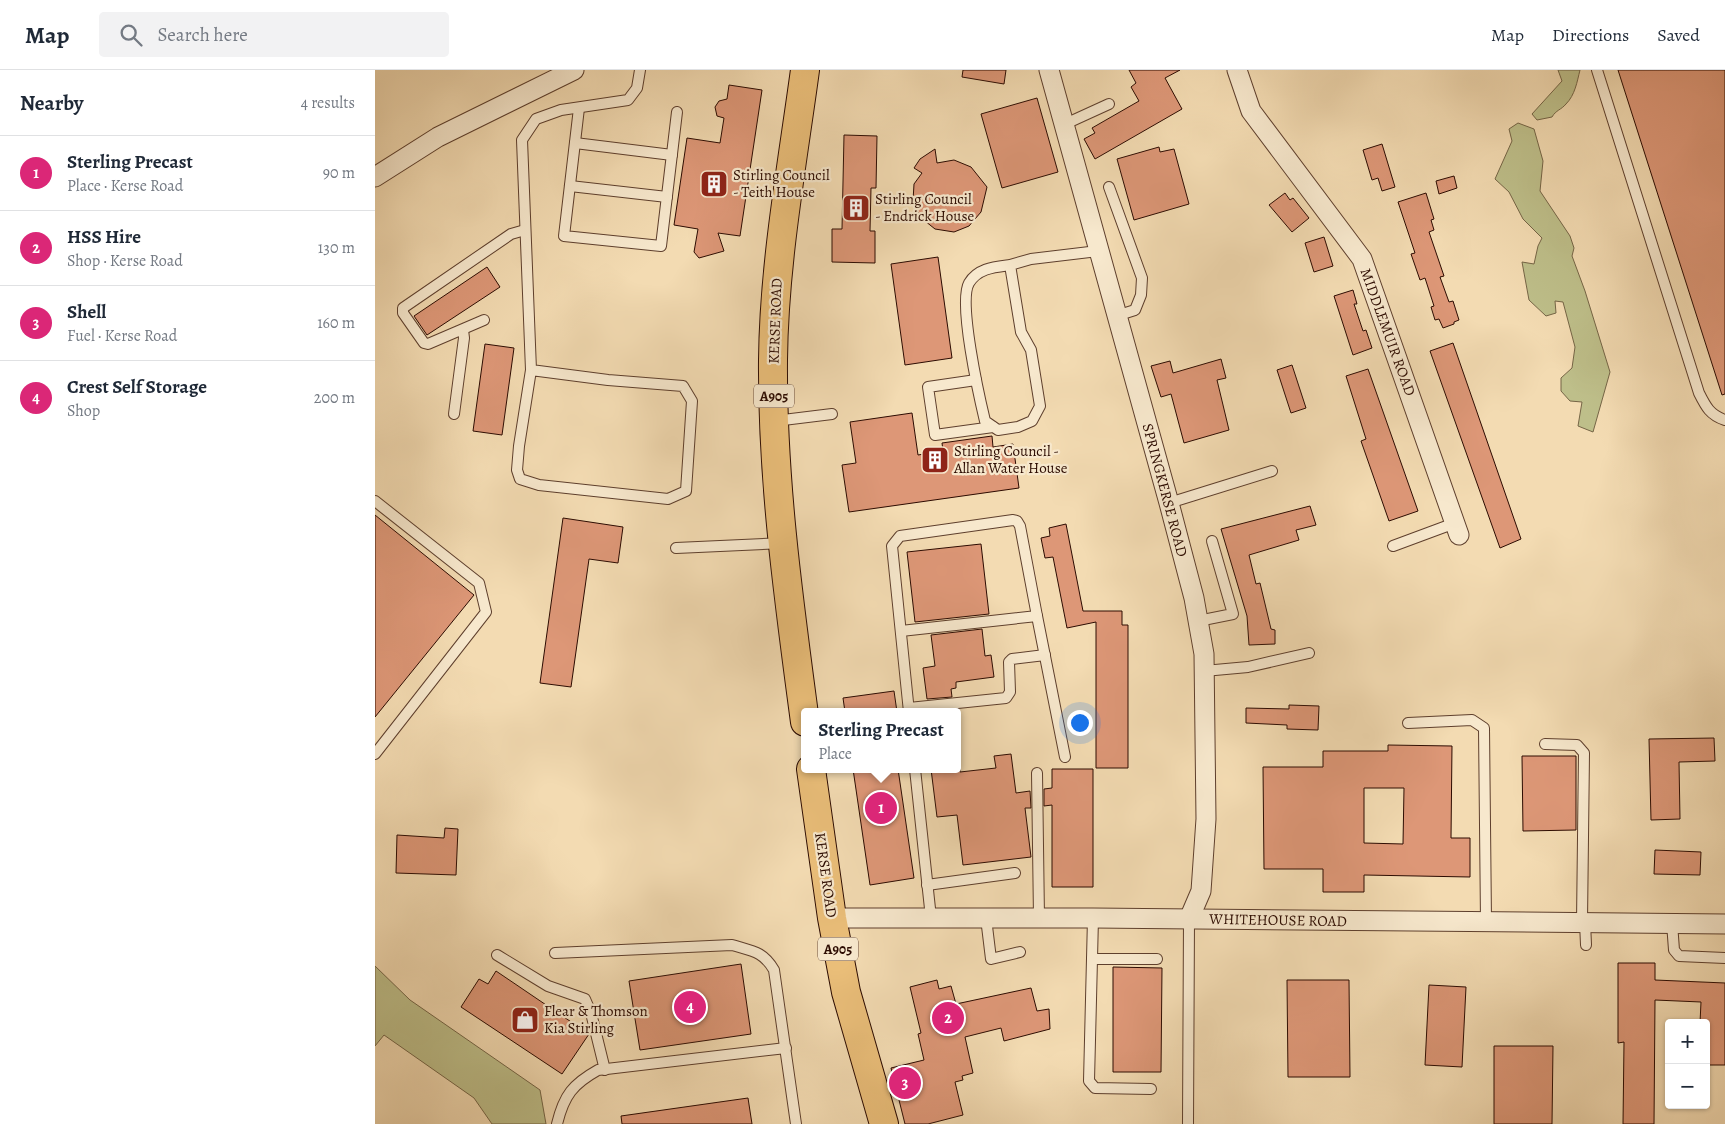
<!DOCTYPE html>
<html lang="en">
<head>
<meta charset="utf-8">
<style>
	:root { --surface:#fff; --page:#f2f2f3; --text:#1f2937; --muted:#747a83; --line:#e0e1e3; --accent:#db2777 }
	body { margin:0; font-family:Alegreya,serif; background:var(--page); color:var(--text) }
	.controls { position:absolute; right:15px; bottom:15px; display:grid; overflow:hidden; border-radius:5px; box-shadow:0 1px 4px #0004 }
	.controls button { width:45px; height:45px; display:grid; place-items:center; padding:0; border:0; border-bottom:1px solid var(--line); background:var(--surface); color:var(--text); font:25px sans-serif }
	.you { position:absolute; left:704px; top:652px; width:18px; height:18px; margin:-12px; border:4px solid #fff; border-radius:50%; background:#1a73e8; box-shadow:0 0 0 8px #1a73e833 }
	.badge { display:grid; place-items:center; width:32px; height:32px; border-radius:50%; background:var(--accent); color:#fff; font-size:16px; font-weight:700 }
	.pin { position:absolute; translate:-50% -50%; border:2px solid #fff; box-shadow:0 1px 5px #0006 }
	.popup { position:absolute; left:426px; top:638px; width:160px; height:65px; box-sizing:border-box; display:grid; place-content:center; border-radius:5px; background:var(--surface); filter:drop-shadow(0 1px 4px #0005); font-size:16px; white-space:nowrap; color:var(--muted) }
	.popup b { font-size:19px; color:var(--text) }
	.popup::after { content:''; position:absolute; left:50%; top:100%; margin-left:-10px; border:10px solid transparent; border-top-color:var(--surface) }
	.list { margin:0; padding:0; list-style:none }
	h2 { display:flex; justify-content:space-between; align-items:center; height:65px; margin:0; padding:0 20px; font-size:21px }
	h2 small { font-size:16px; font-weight:400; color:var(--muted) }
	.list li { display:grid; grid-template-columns:32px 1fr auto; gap:15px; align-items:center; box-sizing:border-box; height:75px; padding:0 20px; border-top:1px solid var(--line) }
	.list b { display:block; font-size:19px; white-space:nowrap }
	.list p { margin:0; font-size:16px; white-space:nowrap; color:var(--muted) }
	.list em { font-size:16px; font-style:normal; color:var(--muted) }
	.icon { flex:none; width:28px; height:28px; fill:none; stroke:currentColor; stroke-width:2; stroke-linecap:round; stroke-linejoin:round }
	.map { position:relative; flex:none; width:1350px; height:1054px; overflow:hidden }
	header { display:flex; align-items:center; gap:30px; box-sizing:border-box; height:70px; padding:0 25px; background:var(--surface); border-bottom:1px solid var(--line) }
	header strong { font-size:24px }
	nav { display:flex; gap:28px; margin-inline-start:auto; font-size:18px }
	.search { width:350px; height:45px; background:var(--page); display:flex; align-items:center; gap:12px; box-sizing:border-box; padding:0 18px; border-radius:5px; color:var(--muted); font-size:19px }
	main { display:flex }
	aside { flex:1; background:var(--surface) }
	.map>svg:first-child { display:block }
</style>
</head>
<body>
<header>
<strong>Map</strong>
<div class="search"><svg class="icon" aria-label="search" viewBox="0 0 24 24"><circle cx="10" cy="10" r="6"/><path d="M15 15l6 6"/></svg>Search here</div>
<nav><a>Map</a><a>Directions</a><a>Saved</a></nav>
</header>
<main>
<aside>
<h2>Nearby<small>4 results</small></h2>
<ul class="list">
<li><span class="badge">1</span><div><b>Sterling Precast</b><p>Place · Kerse Road</p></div><em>90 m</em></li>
<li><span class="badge">2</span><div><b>HSS Hire</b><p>Shop · Kerse Road</p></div><em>130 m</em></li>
<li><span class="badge">3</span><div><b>Shell</b><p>Fuel · Kerse Road</p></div><em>160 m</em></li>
<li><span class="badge">4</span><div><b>Crest Self Storage</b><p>Shop</p></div><em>200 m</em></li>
</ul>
</aside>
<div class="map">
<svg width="1350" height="1054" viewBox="0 0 1350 1054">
	<rect width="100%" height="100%" fill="#f3dbb2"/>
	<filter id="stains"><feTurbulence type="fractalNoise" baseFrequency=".004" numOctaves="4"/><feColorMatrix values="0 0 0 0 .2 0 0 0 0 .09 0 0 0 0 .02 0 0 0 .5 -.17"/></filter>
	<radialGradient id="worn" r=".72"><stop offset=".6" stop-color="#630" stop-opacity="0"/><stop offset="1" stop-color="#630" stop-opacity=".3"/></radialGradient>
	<g fill="#bebf8a" stroke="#756546">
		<path d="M 1183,0 L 1205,0 C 1202,12 1200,25 1191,34 C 1186,40 1181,40 1177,47 L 1162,50 L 1157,44 L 1187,11 Z"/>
		<path d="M 1143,53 L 1159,59 L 1168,91 L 1165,121 L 1195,166 L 1199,178 L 1197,186 L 1210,221 L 1235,302 L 1218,362 L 1203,356 L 1207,332 L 1195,331 L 1186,321 L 1186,308 L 1197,298 L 1200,277 L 1188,232 L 1180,231 L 1181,243 L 1171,246 L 1154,230 L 1147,192 L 1159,194 L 1163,176 L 1167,168 L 1148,149 L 1134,122 L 1120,109 L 1137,71 L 1134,59 Z"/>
		<path d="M 0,896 L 35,930 L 165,1020 L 171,1054 L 117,1054 L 99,1028 L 9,965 L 0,976 Z"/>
	</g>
	<g fill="#dd9777" stroke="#2c0b01" fill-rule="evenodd">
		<path d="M 588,0 L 631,0 L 629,14 L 587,7 Z"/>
		<path d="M 754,0 L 805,0 L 790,8 L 807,39 L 720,89 L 709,69 L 720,63 L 717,58 L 764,31 L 756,17 L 761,13 Z"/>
		<path d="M 1243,0 L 1350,0 L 1350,324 L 1347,325 Z"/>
		<path d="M 354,15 L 387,20 L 365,166 L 343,163 L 349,181 L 324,188 L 319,182 L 323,159 L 299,155 L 312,68 L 345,73 L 349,48 L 342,46 L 340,37 L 344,31 L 352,29 Z"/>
		<path d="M 662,28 L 683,102 L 627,118 L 606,44 Z"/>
		<path d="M 469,65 L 502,66 L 501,118 L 496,118 L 495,161 L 500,161 L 500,193 L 457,192 L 457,159 L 467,159 Z"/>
		<path d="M 1007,74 L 1020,117 L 1007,121 L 1003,108 L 997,110 L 988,80 Z"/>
		<path d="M 784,77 L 785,82 L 799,79 L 814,134 L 759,150 L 742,89 Z"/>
		<path d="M 560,79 L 562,93 L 579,90 L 596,97 L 612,117 L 606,142 L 594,156 L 579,162 L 560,159 L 545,147 L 538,131 L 539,114 L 547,103 L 539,98 L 545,89 Z"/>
		<path d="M 1079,106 L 1082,118 L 1064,124 L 1061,111 Z"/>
		<path d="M 910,123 L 915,130 L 918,128 L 934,148 L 917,162 L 894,135 Z"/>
		<path d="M 1051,123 L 1059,149 L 1056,150 L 1059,160 L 1054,162 L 1069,206 L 1065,207 L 1074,232 L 1078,231 L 1084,250 L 1079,252 L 1079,254 L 1068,258 L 1064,249 L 1060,250 L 1056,237 L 1059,236 L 1050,208 L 1045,210 L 1036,184 L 1040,183 L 1023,132 Z"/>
		<path d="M 949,167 L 958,196 L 939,202 L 930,173 Z"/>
		<path d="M 563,187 L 577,288 L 530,295 L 516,194 Z"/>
		<path d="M 112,197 L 125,217 L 52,265 L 39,246 Z"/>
		<path d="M 978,220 L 982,234 L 979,234 L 988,261 L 991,260 L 997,278 L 978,285 L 959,226 Z"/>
		<path d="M 1078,273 L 1146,469 L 1125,478 L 1055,281 Z"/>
		<path d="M 110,274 L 139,278 L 127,365 L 98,361 Z"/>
		<path d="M 846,289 L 851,308 L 842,310 L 854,360 L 809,373 L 796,324 L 786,327 L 776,296 L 795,291 L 798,303 Z"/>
		<path d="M 917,295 L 931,338 L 916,343 L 902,300 Z"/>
		<path d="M 993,299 L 1043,441 L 1014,451 L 986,371 L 991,369 L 971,306 Z"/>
		<path d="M 537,343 L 543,385 L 568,381 L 567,373 L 617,366 L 618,377 L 638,374 L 644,418 L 474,442 L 467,395 L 481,393 L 475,352 Z"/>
		<path d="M 935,436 L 941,455 L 921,460 L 924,470 L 874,485 L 881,514 L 885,513 L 896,559 L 900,560 L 900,574 L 874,575 L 872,546 L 846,459 Z"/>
		<path d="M 0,445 L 99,525 L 0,647 Z"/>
		<path d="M 188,448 L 248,457 L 243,493 L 214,489 L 196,617 L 165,613 Z"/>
		<path d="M 691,454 L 708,541 L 747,541 L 747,555 L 753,555 L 753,698 L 721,698 L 721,552 L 692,558 L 678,487 L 670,488 L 666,468 L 675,466 L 674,458 Z"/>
		<path d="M 606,474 L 614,544 L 540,552 L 532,482 Z"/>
		<path d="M 607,559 L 610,586 L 616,585 L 619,607 L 581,612 L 581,618 L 576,619 L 577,627 L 552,629 L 548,598 L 560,596 L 556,565 Z"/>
		<path d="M 519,621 L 522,642 L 470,642 L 468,628 Z"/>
		<path d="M 914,635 L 944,636 L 943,660 L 912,659 L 912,655 L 871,653 L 871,638 L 914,639 Z"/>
		<path d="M 1339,668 L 1340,691 L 1304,692 L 1305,749 L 1276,750 L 1274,669 Z"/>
		<path d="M 1013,675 L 1077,676 L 1076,768 L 1095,768 L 1095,807 L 989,805 L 989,822 L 948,822 L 948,799 L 889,799 L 888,697 L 948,697 L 948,681 L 1013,681 ZM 989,718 L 1029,718 L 1028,774 L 989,773 Z"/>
		<path d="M 636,684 L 641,723 L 655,721 L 656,738 L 650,738 L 656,787 L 588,795 L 582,745 L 562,747 L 556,699 L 585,699 L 585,702 L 621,698 L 619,686 Z"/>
		<path d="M 1147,686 L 1201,686 L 1201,760 L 1148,761 Z"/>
		<path d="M 478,699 L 523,699 L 539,808 L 495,815 Z"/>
		<path d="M 677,699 L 718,699 L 718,817 L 677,817 L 677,735 L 669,736 L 669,719 L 677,718 Z"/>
		<path d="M 70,758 L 83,759 L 81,805 L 21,803 L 22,765 L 69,768 Z"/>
		<path d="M 1280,780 L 1326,782 L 1325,805 L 1279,804 Z"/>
		<path d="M 1243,893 L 1280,893 L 1280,910 L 1350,913 L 1350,995 L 1331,995 L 1331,953 L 1325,953 L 1326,932 L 1280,930 L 1279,1054 L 1248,1054 L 1249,972 L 1243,973 Z"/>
		<path d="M 366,894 L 376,964 L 265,980 L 254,911 Z"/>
		<path d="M 738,897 L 787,898 L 786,1002 L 738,1002 Z"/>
		<path d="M 121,901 L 214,964 L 187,1004 L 86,937 L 104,909 L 113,914 Z"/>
		<path d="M 562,910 L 564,919 L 576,916 L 581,934 L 656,918 L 662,941 L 674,939 L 675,959 L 629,971 L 626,958 L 590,967 L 598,1003 L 587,1006 L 588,1010 L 580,1012 L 588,1045 L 553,1054 L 530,1054 L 516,998 L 549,990 L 543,964 L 546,963 L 535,917 Z"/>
		<path d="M 912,910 L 974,910 L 975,1007 L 913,1007 Z"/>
		<path d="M 1054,915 L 1091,917 L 1087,997 L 1050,995 Z"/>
		<path d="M 1119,976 L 1178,976 L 1177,1054 L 1119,1054 Z"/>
		<path d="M 373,1028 L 377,1054 L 247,1054 L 246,1046 Z"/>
	</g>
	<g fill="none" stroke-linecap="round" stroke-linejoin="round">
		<defs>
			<g id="service">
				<path d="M 1222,0 L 1324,323 C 1331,337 1335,345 1350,350"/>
				<path d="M 204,38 L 189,166 L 286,176 L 302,42"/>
				<path d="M 688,55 L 734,34"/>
				<path d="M 200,73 L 297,85"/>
				<path d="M 195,116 L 292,127"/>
				<path d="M 734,117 L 767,208 L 766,225 L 760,240 L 741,246"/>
				<path d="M 635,195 C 620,197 603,198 594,213 C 583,232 604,326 610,351 L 623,360 L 643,357 L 657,351 L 665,336 L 656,280 L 646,262 L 635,195 L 656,189 L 723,181"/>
				<path d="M 109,250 L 53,274 L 49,273 L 28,243 L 28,238 L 136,164 L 150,160"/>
				<path d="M 156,300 L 233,310 L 308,316 L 317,331 L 311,421 L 293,429 L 164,415 L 145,409 L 142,400 L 144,376 L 156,300 L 147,70 L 161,49 L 186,40 L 253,30 L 262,18 L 265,0"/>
				<path d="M 601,310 L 553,317 L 560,365 L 618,357"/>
				<path d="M 79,344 L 89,268 L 88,260"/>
				<path d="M 400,351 L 457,344"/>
				<path d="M 0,431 L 104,513 L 111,542 L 0,684"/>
				<path d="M 794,433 L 897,401"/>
				<path d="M 1018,476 L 1080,453"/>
				<path d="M 301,478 L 408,473"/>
				<path d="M 662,546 L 690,687"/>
				<path d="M 823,551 L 858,544 L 837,471"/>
				<path d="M 526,561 L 662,546 L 645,456 L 642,451 L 638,450 L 525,466 L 517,476 L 534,642"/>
				<path d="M 829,601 L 873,597 L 934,583"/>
				<path d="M 534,638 L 631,628 L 635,622 L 634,592 L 637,589 L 670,585"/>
				<path d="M 1033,653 L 1097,650 L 1109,658 L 1111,851"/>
				<path d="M 1170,674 L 1202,675 L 1209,683 L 1207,852"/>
				<path d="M 540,699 L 556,848"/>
				<path d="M 662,703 L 664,848"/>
				<path d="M 552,815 L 640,803"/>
				<path d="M 611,848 L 616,889 L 645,882"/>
				<path d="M 718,848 L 714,1011 L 720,1018 L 776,1019"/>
				<path d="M 1210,852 L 1211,875"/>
				<path d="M 1297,853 L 1299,880 L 1304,886 L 1350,888"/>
				<path d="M 180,883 L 357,875 C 377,881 388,881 399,900 L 421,1054"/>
				<path d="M 122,885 L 173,916 L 210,929 L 216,943 L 230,1000"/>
				<path d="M 717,889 L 782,889"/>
				<path d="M 182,1054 C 189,1025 198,1014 223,1000 L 411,978"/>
				<path d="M 813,1054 L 814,849"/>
			</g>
			<g id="minor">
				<path d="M 674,0 L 794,433 L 819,528 L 829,584 L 831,749 L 826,821 L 814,849"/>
				<path d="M 862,0 L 876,41 L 987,189 L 1084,465"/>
				<path d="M 0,107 L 63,67 L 199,0"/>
				<path d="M 457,848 L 718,848 L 1350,854"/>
			</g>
			<g id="primary">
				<path d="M 430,652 C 414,532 397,411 398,290 C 399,193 417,96 430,0"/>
				<path d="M 436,699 L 457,848 L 471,922 L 509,1054"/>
			</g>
		</defs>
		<use href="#service" stroke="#5e3f2d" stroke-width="12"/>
		<use href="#minor" stroke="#5e3f2d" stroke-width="21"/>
		<use href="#primary" stroke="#2c0b01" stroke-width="30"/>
		<use href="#service" stroke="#f7e8cd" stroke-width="10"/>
		<use href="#minor" stroke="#f7e8cd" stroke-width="19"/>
		<use href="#primary" stroke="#eabe79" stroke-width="28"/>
	</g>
	<defs>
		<symbol id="building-square" viewBox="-11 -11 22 22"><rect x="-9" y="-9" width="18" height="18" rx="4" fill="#8f2418" stroke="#f7e8cd"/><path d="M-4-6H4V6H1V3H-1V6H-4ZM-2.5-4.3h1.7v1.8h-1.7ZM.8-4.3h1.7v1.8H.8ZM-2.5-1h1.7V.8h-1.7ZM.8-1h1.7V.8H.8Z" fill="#fff"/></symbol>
		<symbol id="shop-square" viewBox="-11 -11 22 22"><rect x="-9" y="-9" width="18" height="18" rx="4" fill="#8f2418" stroke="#f7e8cd"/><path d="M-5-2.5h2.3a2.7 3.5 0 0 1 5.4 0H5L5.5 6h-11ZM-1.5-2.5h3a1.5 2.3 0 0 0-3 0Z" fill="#fff"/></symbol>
	</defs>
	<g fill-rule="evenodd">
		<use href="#building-square" x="323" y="98" width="32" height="32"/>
		<use href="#building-square" x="465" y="122" width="32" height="32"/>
		<use href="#building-square" x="544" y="374" width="32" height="32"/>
		<use href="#shop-square" x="134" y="934" width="32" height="32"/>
	</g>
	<g text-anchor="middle" stroke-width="4.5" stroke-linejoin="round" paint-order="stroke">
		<g fill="#f7e8cd" stroke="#694d3e" stroke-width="1">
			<rect x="379" y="314.5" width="40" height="23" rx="4"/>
			<rect x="443" y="867.5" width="40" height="23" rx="4"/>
		</g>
		<g font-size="14" font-weight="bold" fill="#2c0b01">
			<text x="399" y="331">A905</text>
			<text x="463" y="884">A905</text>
		</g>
		<g font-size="15" fill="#2c0b01" stroke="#f7e8cd" text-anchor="start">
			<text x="358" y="110">Stirling Council<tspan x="358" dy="17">- Teith House</tspan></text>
			<text x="500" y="134">Stirling Council<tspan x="500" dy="17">- Endrick House</tspan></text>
			<text x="579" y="386">Stirling Council -<tspan x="579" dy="17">Allan Water House</tspan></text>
			<text x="169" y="946">Flear &amp; Thomson<tspan x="169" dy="17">Kia Stirling</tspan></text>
		</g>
		<g font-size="15" fill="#2c0b01" stroke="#f7e8cd">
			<text transform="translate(400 251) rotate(-88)" y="5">KERSE ROAD</text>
			<text transform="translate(1013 262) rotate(70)" y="5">MIDDLEMUIR ROAD</text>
			<text transform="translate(790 420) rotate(75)" y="5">SPRINGKERSE ROAD</text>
			<text transform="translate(451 805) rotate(82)" y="5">KERSE ROAD</text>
			<text transform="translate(903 850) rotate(1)" y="5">WHITEHOUSE ROAD</text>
		</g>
	</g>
	<rect width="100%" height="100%" filter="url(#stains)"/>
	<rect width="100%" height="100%" fill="url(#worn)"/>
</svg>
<div class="controls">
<button>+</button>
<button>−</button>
</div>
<div class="you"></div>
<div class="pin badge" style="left:506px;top:738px">1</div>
<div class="popup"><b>Sterling Precast</b>Place</div>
<div class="pin badge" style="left:573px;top:948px">2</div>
<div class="pin badge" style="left:530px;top:1013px">3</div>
<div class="pin badge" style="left:315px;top:937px">4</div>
</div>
</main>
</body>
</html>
